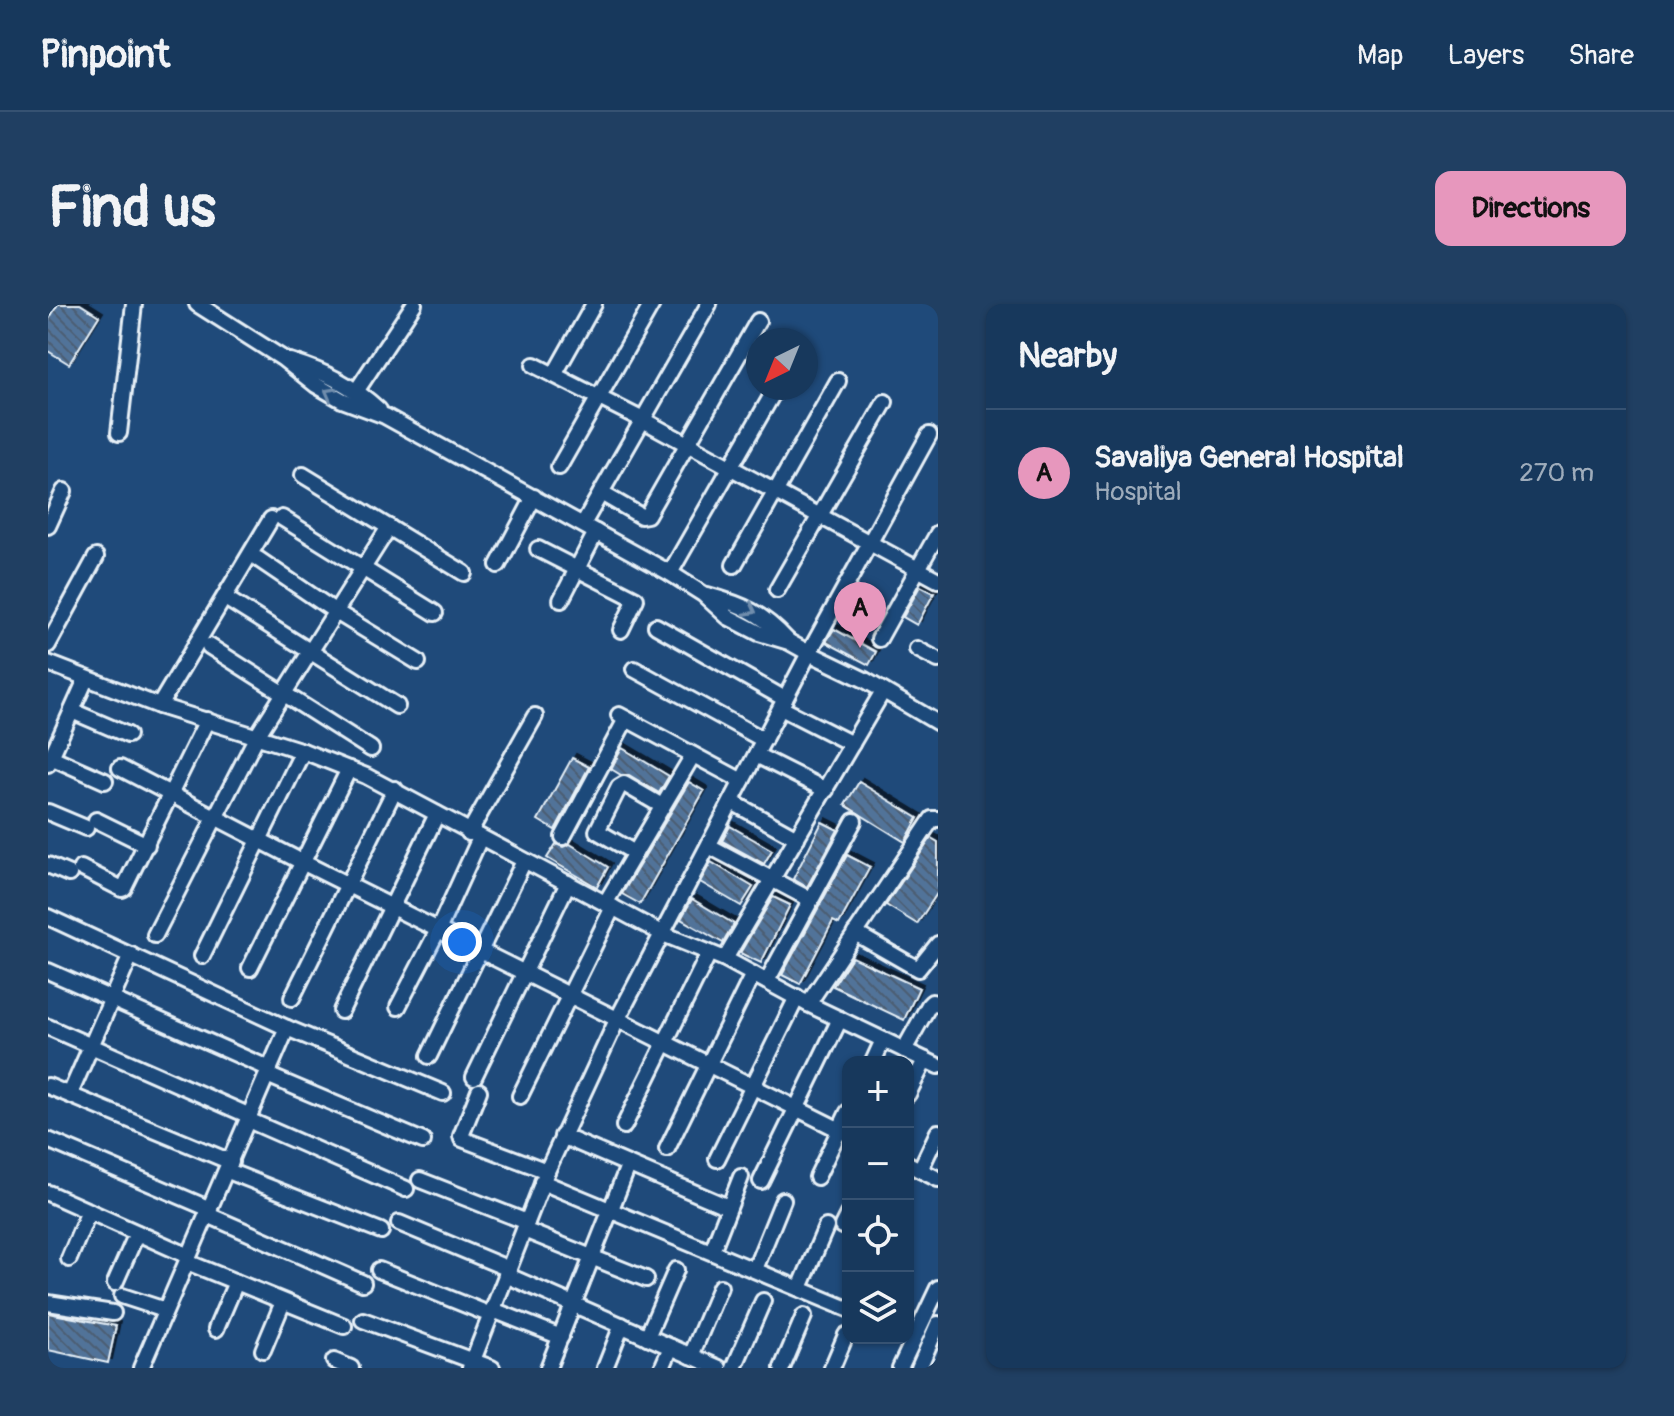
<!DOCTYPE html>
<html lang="en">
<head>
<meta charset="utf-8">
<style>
	:root { --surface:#17385c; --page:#203f62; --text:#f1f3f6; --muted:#9eacbb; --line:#365272; --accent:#e797bd }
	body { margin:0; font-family:Pangolin,sans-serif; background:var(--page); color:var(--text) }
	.controls { position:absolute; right:24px; bottom:24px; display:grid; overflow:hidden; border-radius:16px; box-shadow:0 2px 6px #0004 }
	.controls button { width:72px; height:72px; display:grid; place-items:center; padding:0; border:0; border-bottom:2px solid var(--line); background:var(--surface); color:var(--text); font:40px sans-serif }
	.compass { position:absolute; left:698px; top:24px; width:72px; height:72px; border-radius:50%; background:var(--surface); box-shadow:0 2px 6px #0004; rotate:223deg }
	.you { position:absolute; left:414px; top:638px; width:28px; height:28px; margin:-20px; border:6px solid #fff; border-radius:50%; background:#1a73e8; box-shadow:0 0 0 12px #1a73e833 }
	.badge { display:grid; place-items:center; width:52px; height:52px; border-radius:50%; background:var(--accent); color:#111; font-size:26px; font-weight:700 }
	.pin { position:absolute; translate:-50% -66px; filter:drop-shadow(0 2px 4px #0008) }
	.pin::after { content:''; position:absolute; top:42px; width:28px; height:24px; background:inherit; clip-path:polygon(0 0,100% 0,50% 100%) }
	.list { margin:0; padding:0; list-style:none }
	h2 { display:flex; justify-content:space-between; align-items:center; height:104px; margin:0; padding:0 32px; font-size:34px }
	h2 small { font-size:26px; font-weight:400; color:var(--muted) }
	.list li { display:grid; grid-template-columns:52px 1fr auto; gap:24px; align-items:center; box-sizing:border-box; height:128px; padding:0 32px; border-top:2px solid var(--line) }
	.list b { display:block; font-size:30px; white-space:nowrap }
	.list p { margin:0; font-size:26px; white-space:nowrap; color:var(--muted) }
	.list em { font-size:26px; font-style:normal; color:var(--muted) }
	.icon { flex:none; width:44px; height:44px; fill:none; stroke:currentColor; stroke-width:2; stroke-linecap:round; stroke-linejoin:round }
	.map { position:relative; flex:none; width:890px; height:1064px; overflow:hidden; border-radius:16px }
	header { display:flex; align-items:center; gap:48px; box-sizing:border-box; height:112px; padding:0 40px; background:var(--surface); border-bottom:2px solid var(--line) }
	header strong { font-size:38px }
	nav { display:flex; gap:44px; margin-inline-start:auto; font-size:28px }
	.intro { display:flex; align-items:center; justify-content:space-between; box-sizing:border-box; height:192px; padding:0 48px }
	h1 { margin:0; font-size:56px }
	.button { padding:20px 36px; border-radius:16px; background:var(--accent); color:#111; font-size:28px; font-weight:700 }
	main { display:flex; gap:48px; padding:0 48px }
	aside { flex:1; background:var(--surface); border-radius:16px; box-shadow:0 2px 6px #0004 }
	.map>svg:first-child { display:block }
</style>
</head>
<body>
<header>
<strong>Pinpoint</strong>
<nav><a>Map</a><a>Layers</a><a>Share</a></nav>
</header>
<div class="intro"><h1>Find us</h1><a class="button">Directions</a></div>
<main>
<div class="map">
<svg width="890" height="1064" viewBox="0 0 890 1064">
	<defs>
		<pattern id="building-back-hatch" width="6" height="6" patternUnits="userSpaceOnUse" patternTransform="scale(2)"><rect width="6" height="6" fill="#517399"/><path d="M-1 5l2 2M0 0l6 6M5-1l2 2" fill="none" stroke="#4c5e72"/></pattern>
		<filter id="shadow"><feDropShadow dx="4" dy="-4" stdDeviation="0" flood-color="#0009"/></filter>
	</defs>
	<rect width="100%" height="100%" fill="#1f4a7a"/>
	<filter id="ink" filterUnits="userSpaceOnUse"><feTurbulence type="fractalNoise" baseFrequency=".0125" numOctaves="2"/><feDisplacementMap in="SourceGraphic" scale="16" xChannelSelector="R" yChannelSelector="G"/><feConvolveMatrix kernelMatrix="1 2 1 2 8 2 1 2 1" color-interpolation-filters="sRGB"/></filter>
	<g filter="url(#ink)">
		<g fill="url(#building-back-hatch)" stroke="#e8f1f8" stroke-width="2" filter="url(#shadow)">
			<path d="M 10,0 L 32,0 L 51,12 L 21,60 L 0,47 L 0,17 Z"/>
			<path d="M 872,282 L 886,289 L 869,321 L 855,313 Z"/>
			<path d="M 786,325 L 828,348 L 821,361 L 778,338 Z"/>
			<path d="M 574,444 L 621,472 L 611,489 L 581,471 L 573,471 L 563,465 Z"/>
			<path d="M 524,454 L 541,463 L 507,526 L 490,516 Z"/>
			<path d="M 641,478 L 656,487 L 592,600 L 574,590 Z"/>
			<path d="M 811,478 L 870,514 L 857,538 L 797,501 Z"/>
			<path d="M 774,518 L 790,526 L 759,583 L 745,575 Z"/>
			<path d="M 682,522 L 724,546 L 716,560 L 674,537 Z"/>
			<path d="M 883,534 L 890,538 L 890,588 L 869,620 L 838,601 Z"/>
			<path d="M 508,540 L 515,543 L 522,540 L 560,563 L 549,583 L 499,554 Z"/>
			<path d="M 799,551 L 822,563 L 791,620 L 785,617 L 752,680 L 734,671 Z"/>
			<path d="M 663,558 L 705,583 L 693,602 L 652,578 Z"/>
			<path d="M 725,593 L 742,601 L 713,659 L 692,649 Z"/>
			<path d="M 644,595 L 686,620 L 675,639 L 633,615 Z"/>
			<path d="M 804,653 L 871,684 L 856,716 L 785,682 Z"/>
			<path d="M 0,1009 L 68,1022 L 60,1059 L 0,1046 Z"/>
		</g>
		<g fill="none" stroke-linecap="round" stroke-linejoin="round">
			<defs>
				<g id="minor">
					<path d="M 149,0 L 234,54 L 268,81 L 294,96 L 337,112 L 622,269 L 655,290 L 680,313 L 711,329 L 741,338 L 761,349 L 817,376 L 890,419"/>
					<path d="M 242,57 C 278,68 304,81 331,106"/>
					<path d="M 486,61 L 595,116 L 890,276"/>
					<path d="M 506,71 L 546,0"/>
					<path d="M 309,86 L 366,0"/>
					<path d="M 71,129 L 86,0"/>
					<path d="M 511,163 L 604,0"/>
					<path d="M 255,171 L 416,269"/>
					<path d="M 553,189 L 593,212 L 599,211 L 710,17"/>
					<path d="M 234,214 L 387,309"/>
					<path d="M 535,220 L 661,0"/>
					<path d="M 0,222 L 16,187"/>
					<path d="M 490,245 L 588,295 L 573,326"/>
					<path d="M 210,255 L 288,308 L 370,358"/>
					<path d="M 450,261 L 486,193"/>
					<path d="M 686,261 L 790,77"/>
					<path d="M 622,269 L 728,84"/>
					<path d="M 729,286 L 837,98"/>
					<path d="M 659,291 C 696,301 714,309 740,337"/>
					<path d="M 513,296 L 548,228"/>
					<path d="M 182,297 L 349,402"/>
					<path d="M 608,322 L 737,395"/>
					<path d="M 831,335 L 890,229"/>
					<path d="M 0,341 L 48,253"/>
					<path d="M 161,342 L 323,445"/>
					<path d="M 869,345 L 890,356"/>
					<path d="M 0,359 L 111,402 L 255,447 L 318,472 L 615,630 L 677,655 L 760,700 L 890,762"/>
					<path d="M 586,365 L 716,436"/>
					<path d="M 111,402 L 223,215"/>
					<path d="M 733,404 L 804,440"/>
					<path d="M 24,407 L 80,431"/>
					<path d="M 571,411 L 694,477"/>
					<path d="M 708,451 L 778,486"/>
					<path d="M 3,453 L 57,477"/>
					<path d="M 0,460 L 38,375"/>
					<path d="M 72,464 L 256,559 L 800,830"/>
					<path d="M 684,498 L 749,534"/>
					<path d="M 0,508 L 38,524"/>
					<path d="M 48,516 L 99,541"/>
					<path d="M 421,529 L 487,412"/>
					<path d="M 515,533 L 578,415"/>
					<path d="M 661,542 L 763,596"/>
					<path d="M 587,549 L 549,527 L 571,483 L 576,480 L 614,502"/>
					<path d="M 0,561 L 21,570"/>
					<path d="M 33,564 L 74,585 L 76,584 L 159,416"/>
					<path d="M 558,598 L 645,451"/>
					<path d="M 0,613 L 239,724 L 395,789"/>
					<path d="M 807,629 L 870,665 L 890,640"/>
					<path d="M 107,631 L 209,432 L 341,223"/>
					<path d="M 154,652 L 255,447"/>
					<path d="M 677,655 L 835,387"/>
					<path d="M 202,664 L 301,465"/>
					<path d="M 0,667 L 222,765"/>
					<path d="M 719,677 L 806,517"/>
					<path d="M 244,694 L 347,485"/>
					<path d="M 760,700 L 884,515 L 890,515"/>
					<path d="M 350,703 L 391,624 L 432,534"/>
					<path d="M 293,707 L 389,510"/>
					<path d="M 0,723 L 202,812"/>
					<path d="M 856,746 L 881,701 L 884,698 L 890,700"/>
					<path d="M 381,752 L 476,557"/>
					<path d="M 825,758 L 835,736"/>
					<path d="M 219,771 L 375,837"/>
					<path d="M 426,773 L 520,579"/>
					<path d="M 0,782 L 183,858"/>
					<path d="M 431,787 L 413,832 L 414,835 L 499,867"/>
					<path d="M 22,790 L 83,651"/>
					<path d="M 860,790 L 877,756"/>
					<path d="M 472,792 L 565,603"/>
					<path d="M 200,816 L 358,885"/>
					<path d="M 576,822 L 661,649"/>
					<path d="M 514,832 L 680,903"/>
					<path d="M 0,836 L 162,905"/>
					<path d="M 619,845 L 705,670"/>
					<path d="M 669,855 L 749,693"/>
					<path d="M 860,860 L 890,875"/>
					<path d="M 872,866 L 890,828"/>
					<path d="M 180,867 L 333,927"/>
					<path d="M 769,873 L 800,808"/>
					<path d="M 372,876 L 479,918"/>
					<path d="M 713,877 L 792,715"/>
					<path d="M 494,878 L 800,1005"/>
					<path d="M 0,889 L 141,952"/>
					<path d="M 160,911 L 315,979"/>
					<path d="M 351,919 L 461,965"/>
					<path d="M 794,922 L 800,910"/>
					<path d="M 476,926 L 598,975"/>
					<path d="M 664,947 L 693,873"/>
					<path d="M 21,955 L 41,907"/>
					<path d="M 139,958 L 296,1022"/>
					<path d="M 707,965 L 735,896"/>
					<path d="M 331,966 L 443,1011"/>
					<path d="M 458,971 L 671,1064"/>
					<path d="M 67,979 L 89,929"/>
					<path d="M 752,984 L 778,923"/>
					<path d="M 74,992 L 117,1006"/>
					<path d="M 0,999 L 65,1009"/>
					<path d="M 445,1006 L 513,1033"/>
					<path d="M 315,1016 L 444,1064"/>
					<path d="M 168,1025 L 188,978"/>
					<path d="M 599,1033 L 628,966"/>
					<path d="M 215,1046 L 235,998"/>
					<path d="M 643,1052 L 672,983"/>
					<path d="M 286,1057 L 303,1064"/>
					<path d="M 93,1064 L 239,724"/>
					<path d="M 422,1064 L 499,867 L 569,716 L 761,349 L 881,131"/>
					<path d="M 500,1064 L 580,862"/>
					<path d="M 557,1064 L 574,1021"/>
					<path d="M 614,1064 L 623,1043"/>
					<path d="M 686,1064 L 715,997"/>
					<path d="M 734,1064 L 756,1012"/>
					<path d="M 784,1064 L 798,1031"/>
					<path d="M 852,1064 L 890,984"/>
					<path d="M 871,1064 L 890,1020"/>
				</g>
			</defs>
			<use href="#minor" stroke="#e8f1f8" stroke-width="20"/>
			<use href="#minor" stroke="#1f4a7a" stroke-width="14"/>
		</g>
		<defs><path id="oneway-chevron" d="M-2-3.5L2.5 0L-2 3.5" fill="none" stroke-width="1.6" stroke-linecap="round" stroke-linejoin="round" transform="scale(2)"/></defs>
		<g stroke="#6f8dac">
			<use href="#oneway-chevron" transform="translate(282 89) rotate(-151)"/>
			<use href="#oneway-chevron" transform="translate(703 306) rotate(28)"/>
		</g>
	</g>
</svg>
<div class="controls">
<button>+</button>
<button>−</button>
<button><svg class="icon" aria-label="locate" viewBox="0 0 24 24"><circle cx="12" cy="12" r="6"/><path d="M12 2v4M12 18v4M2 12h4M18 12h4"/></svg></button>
<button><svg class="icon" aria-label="layers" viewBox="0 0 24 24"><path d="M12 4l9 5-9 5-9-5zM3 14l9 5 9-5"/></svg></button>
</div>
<svg class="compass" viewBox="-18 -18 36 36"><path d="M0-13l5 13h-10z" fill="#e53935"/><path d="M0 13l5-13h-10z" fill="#9eacbb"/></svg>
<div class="you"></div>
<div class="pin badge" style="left:812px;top:344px">A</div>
</div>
<aside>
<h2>Nearby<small></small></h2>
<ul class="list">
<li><span class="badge">A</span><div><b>Savaliya General Hospital</b><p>Hospital</p></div><em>270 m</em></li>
</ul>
</aside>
</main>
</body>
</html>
